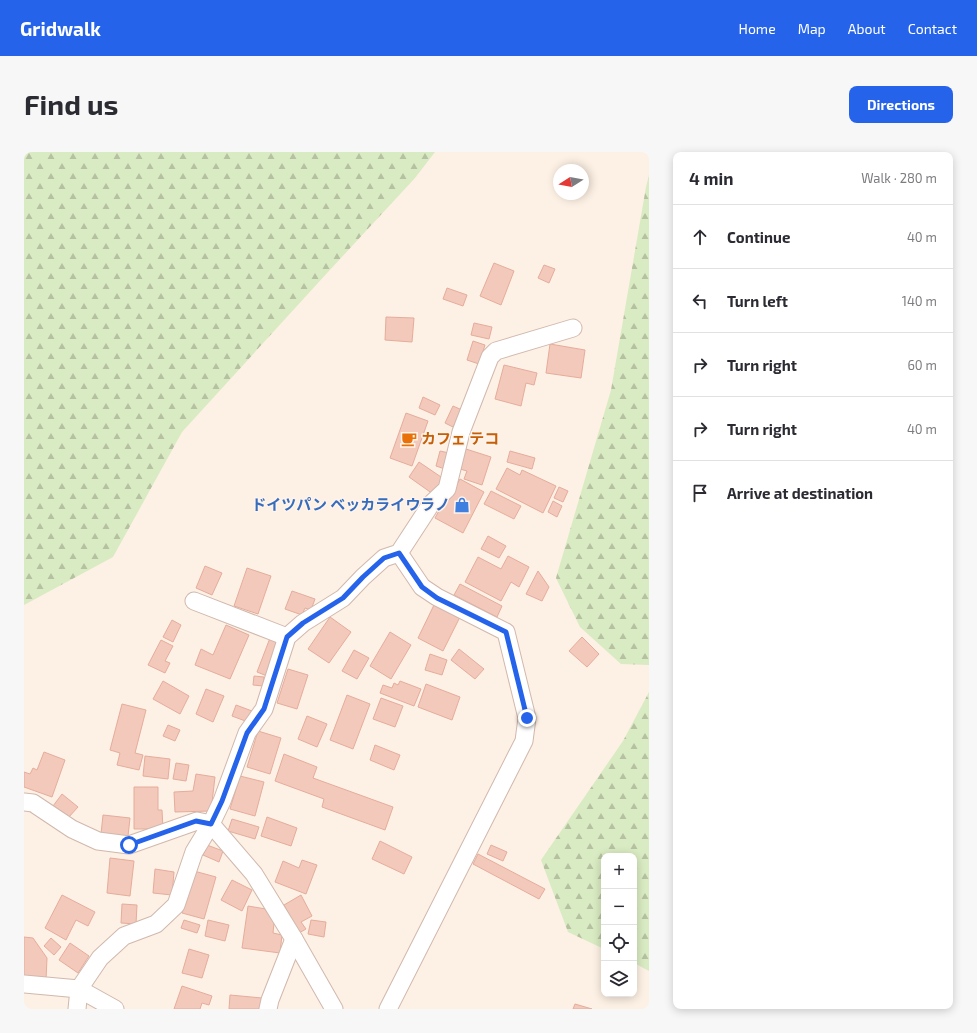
<!DOCTYPE html>
<html lang="en">
<head>
<meta charset="utf-8">
<style>
	:root { --surface:#fff; --page:#f7f7f7; --text:#2b2b33; --muted:#7c7c81; --line:#e1e1e2; --accent:#2563eb }
	body { margin:0; font-family:"Exo 2","Noto Sans JP",sans-serif; background:var(--page); color:var(--text) }
	.controls { position:absolute; right:12px; bottom:12px; display:grid; overflow:hidden; border-radius:8px; box-shadow:0 2px 10px #0003 }
	.controls button { width:36px; height:36px; display:grid; place-items:center; padding:0; border:0; border-bottom:1px solid var(--line); background:var(--surface); color:var(--text); font:20px sans-serif }
	.compass { position:absolute; left:529px; top:12px; width:36px; height:36px; border-radius:50%; background:var(--surface); box-shadow:0 2px 10px #0003; rotate:259deg }
	.stop { position:absolute; width:12px; height:12px; margin:-9px; border:3px solid #2563eb; border-radius:50%; background:#fff }
	.stop.end { background:#2563eb; border-color:#fff; box-shadow:0 1px 4px #0008 }
	.list { margin:0; padding:0; list-style:none }
	h2 { display:flex; justify-content:space-between; align-items:center; height:52px; margin:0; padding:0 16px; font-size:17px }
	h2 small { font-size:13px; font-weight:400; color:var(--muted) }
	.list li { display:grid; grid-template-columns:26px 1fr auto; gap:12px; align-items:center; box-sizing:border-box; height:64px; padding:0 16px; border-top:1px solid var(--line) }
	.list b { display:block; font-size:15px; white-space:nowrap }
	.list em { font-size:13px; font-style:normal; color:var(--muted) }
	.icon { flex:none; width:22px; height:22px; fill:none; stroke:currentColor; stroke-width:2; stroke-linecap:round; stroke-linejoin:round }
	.map { position:relative; flex:none; width:625px; height:857px; overflow:hidden; border-radius:8px }
	header { display:flex; align-items:center; gap:24px; box-sizing:border-box; height:56px; padding:0 20px; background:var(--accent); color:#fff }
	header strong { font-size:19px }
	nav { display:flex; gap:22px; margin-inline-start:auto; font-size:14px }
	.intro { display:flex; align-items:center; justify-content:space-between; box-sizing:border-box; height:96px; padding:0 24px }
	h1 { margin:0; font-size:28px }
	.button { padding:10px 18px; border-radius:8px; background:var(--accent); color:#fff; font-size:14px; font-weight:700 }
	main { display:flex; gap:24px; padding:0 24px }
	aside { flex:1; background:var(--surface); border-radius:8px; box-shadow:0 2px 10px #0003 }
	.map>svg:first-child { display:block }
</style>
</head>
<body>
<header>
<strong>Gridwalk</strong>
<nav><a>Home</a><a>Map</a><a>About</a><a>Contact</a></nav>
</header>
<div class="intro"><h1>Find us</h1><a class="button">Directions</a></div>
<main>
<div class="map">
<svg width="625" height="857" viewBox="0 0 625 857">
	<defs>
		<pattern id="forest-firs" width="22" height="20" patternUnits="userSpaceOnUse"><rect width="22" height="20" fill="#d9ebc2"/><path d="M5 1l3.5 6h-7zM16 11l3.5 6h-7z" fill="#b5c1a0"/></pattern>
	</defs>
	<rect width="100%" height="100%" fill="#fdf0e4"/>
	<g fill="url(#forest-firs)">
		<path d="M 0,0 L 411,0 L 391,26 L 304,120 L 158,280 L 89,405 L 0,453 Z"/>
		<path d="M 625,23 L 625,513 L 597,512 L 556,475 L 532,426 L 587,238 L 622,35 Z"/>
		<path d="M 625,540 L 625,819 L 610,811 L 610,704 L 580,704 L 580,797 L 544,780 L 517,708 L 599,589 Z"/>
	</g>
	<g fill="#f3c9bb" stroke="#e6ac9b">
		<path d="M 470,111 L 490,119 L 477,153 L 456,144 Z"/>
		<path d="M 520,113 L 531,117 L 525,131 L 514,126 Z"/>
		<path d="M 423,136 L 443,143 L 439,154 L 419,147 Z"/>
		<path d="M 362,165 L 390,166 L 388,190 L 361,188 Z"/>
		<path d="M 450,171 L 468,175 L 465,187 L 447,183 Z"/>
		<path d="M 449,189 L 461,193 L 455,212 L 443,208 Z"/>
		<path d="M 526,192 L 561,198 L 557,226 L 522,221 Z"/>
		<path d="M 480,213 L 513,221 L 510,233 L 502,231 L 497,254 L 471,247 Z"/>
		<path d="M 399,245 L 416,253 L 411,263 L 395,256 Z"/>
		<path d="M 429,254 L 438,258 L 429,275 L 421,271 Z"/>
		<path d="M 382,261 L 404,269 L 388,314 L 366,306 Z"/>
		<path d="M 442,297 L 467,305 L 458,333 L 440,327 L 443,319 L 436,317 Z"/>
		<path d="M 416,299 L 425,301 L 421,317 L 412,314 Z"/>
		<path d="M 486,299 L 511,306 L 508,317 L 483,310 Z"/>
		<path d="M 395,310 L 420,327 L 409,342 L 385,325 Z"/>
		<path d="M 483,316 L 496,323 L 498,318 L 532,334 L 519,361 L 472,337 Z"/>
		<path d="M 436,327 L 460,340 L 439,381 L 411,366 L 418,353 L 421,354 Z"/>
		<path d="M 535,335 L 544,339 L 539,350 L 530,346 Z"/>
		<path d="M 467,339 L 497,354 L 490,367 L 460,352 Z"/>
		<path d="M 529,349 L 538,354 L 533,365 L 524,360 Z"/>
		<path d="M 464,384 L 482,394 L 475,406 L 457,397 Z"/>
		<path d="M 484,404 L 505,415 L 495,435 L 487,430 L 477,449 L 441,430 L 454,405 L 477,417 Z"/>
		<path d="M 181,414 L 198,421 L 188,443 L 172,436 Z"/>
		<path d="M 223,416 L 247,424 L 234,462 L 210,454 Z"/>
		<path d="M 514,419 L 525,435 L 518,449 L 502,442 Z"/>
		<path d="M 436,432 L 478,454 L 473,465 L 430,443 Z"/>
		<path d="M 268,439 L 291,447 L 287,458 L 281,456 L 278,463 L 261,457 Z"/>
		<path d="M 410,453 L 436,465 L 419,499 L 394,486 Z"/>
		<path d="M 306,465 L 327,480 L 305,511 L 284,497 Z"/>
		<path d="M 148,468 L 157,473 L 149,490 L 139,485 Z"/>
		<path d="M 202,473 L 225,483 L 206,527 L 171,513 L 177,497 L 189,503 Z"/>
		<path d="M 366,480 L 387,493 L 367,527 L 346,514 Z"/>
		<path d="M 558,485 L 575,502 L 563,515 L 545,499 Z"/>
		<path d="M 246,486 L 256,490 L 243,524 L 233,520 Z"/>
		<path d="M 137,488 L 149,494 L 141,509 L 146,511 L 141,521 L 124,513 Z"/>
		<path d="M 435,497 L 460,517 L 451,527 L 427,508 Z"/>
		<path d="M 330,498 L 345,506 L 333,527 L 318,519 Z"/>
		<path d="M 406,502 L 423,508 L 418,523 L 401,518 Z"/>
		<path d="M 264,517 L 284,523 L 273,557 L 253,551 Z"/>
		<path d="M 230,524 L 240,525 L 239,534 L 229,533 Z"/>
		<path d="M 139,529 L 165,544 L 156,562 L 129,547 Z"/>
		<path d="M 376,529 L 397,537 L 390,554 L 356,541 L 359,533 L 368,536 L 370,531 L 374,533 Z"/>
		<path d="M 402,532 L 436,545 L 428,568 L 394,555 Z"/>
		<path d="M 182,537 L 200,544 L 189,570 L 172,562 Z"/>
		<path d="M 323,543 L 346,552 L 329,597 L 306,588 Z"/>
		<path d="M 357,546 L 379,554 L 371,575 L 349,567 Z"/>
		<path d="M 98,552 L 122,558 L 111,601 L 119,603 L 115,618 L 93,613 L 96,601 L 86,598 Z"/>
		<path d="M 212,553 L 228,559 L 224,570 L 208,564 Z"/>
		<path d="M 283,564 L 303,572 L 293,595 L 274,587 Z"/>
		<path d="M 144,573 L 156,578 L 151,589 L 139,584 Z"/>
		<path d="M 234,579 L 257,586 L 246,622 L 223,615 Z"/>
		<path d="M 351,593 L 376,603 L 370,618 L 346,608 Z"/>
		<path d="M 20,600 L 41,608 L 28,645 L 0,635 L 0,620 L 6,622 L 9,616 L 13,618 Z"/>
		<path d="M 260,602 L 293,615 L 289,626 L 369,655 L 361,678 L 298,655 L 300,647 L 251,629 Z"/>
		<path d="M 121,604 L 146,607 L 144,627 L 119,624 Z"/>
		<path d="M 152,611 L 165,613 L 162,629 L 149,627 Z"/>
		<path d="M 172,622 L 191,625 L 187,659 L 151,660 L 150,640 L 169,639 Z"/>
		<path d="M 216,624 L 240,630 L 231,664 L 206,657 Z"/>
		<path d="M 110,635 L 134,635 L 134,658 L 138,658 L 139,677 L 110,677 Z"/>
		<path d="M 38,642 L 54,655 L 44,666 L 29,654 Z"/>
		<path d="M 79,663 L 106,666 L 104,684 L 77,682 Z"/>
		<path d="M 243,665 L 273,676 L 267,694 L 237,684 Z"/>
		<path d="M 208,667 L 235,675 L 231,687 L 204,679 Z"/>
		<path d="M 356,689 L 388,705 L 380,722 L 348,707 Z"/>
		<path d="M 183,693 L 199,699 L 195,710 L 179,703 Z"/>
		<path d="M 467,693 L 483,700 L 479,709 L 463,702 Z"/>
		<path d="M 454,702 L 521,737 L 515,747 L 449,712 Z"/>
		<path d="M 86,706 L 110,709 L 106,744 L 83,741 Z"/>
		<path d="M 278,708 L 293,713 L 282,742 L 251,730 L 259,709 L 275,716 Z"/>
		<path d="M 131,717 L 150,720 L 148,743 L 129,741 Z"/>
		<path d="M 170,719 L 192,725 L 180,767 L 158,761 Z"/>
		<path d="M 208,728 L 228,738 L 218,759 L 197,748 Z"/>
		<path d="M 38,743 L 71,760 L 64,774 L 52,768 L 42,788 L 21,776 Z"/>
		<path d="M 277,743 L 288,764 L 277,770 L 282,777 L 275,781 L 260,753 Z"/>
		<path d="M 98,752 L 113,753 L 112,772 L 97,771 Z"/>
		<path d="M 224,754 L 242,757 L 250,771 L 249,781 L 258,783 L 256,801 L 218,796 Z"/>
		<path d="M 160,768 L 176,773 L 173,781 L 157,776 Z"/>
		<path d="M 184,768 L 205,773 L 201,789 L 181,784 Z"/>
		<path d="M 287,768 L 302,770 L 300,785 L 284,782 Z"/>
		<path d="M 0,785 L 9,786 L 23,806 L 22,828 L 0,827 Z"/>
		<path d="M 27,786 L 37,795 L 30,803 L 20,794 Z"/>
		<path d="M 46,791 L 65,804 L 54,821 L 35,808 Z"/>
		<path d="M 165,797 L 185,803 L 178,826 L 158,821 Z"/>
		<path d="M 158,834 L 188,844 L 185,853 L 178,851 L 176,857 L 150,857 Z"/>
		<path d="M 206,843 L 238,846 L 237,857 L 205,857 Z"/>
		<path d="M 551,852 L 568,857 L 549,857 Z"/>
	</g>
	<g fill="none" stroke-linecap="round" stroke-linejoin="round">
		<defs>
			<g id="minor">
				<path d="M 170,449 L 263,485"/>
				<path d="M 0,650 L 9,651 L 48,677 L 74,689 L 105,693 L 173,669 L 187,672 L 230,722 L 270,787 L 310,857"/>
				<path d="M 0,832 L 55,837 L 91,857"/>
				<path d="M 53,857 L 55,837 L 76,806 L 100,784 L 132,772 L 152,753 L 170,700 L 187,672 L 198,649 L 223,581 L 240,557 L 263,485 L 279,471 L 319,446 L 339,425 L 360,406 L 375,401 L 407,352 L 423,337 L 437,280 L 466,205 L 472,199 L 549,176"/>
				<path d="M 244,857 L 246,848 L 270,787"/>
				<path d="M 364,857 L 500,589 L 503,566 L 482,480 L 413,445 L 398,435 L 375,401"/>
			</g>
		</defs>
		<use href="#minor" stroke="#d1b8ad" stroke-width="19"/>
		<use href="#minor" stroke="#fff" stroke-width="17"/>
	</g>
	<g fill="none" stroke-linecap="round" stroke-linejoin="round">
		<path stroke="#2563eb" stroke-width="5" d="M 105,693 L 172,669 L 187,672 L 198,649 L 223,581 L 240,557 L 263,485 L 279,471 L 319,446 L 339,425 L 360,406 L 375,401 L 398,435 L 413,446 L 482,480 L 503,566"/>
	</g>
	<defs>
		<symbol id="cafe-bare" viewBox="-9 -9 18 18"><path d="M-5.5-4.5H6V0H3Q3 3.5 0 3.5H-2.5Q-5.5 3.5-5.5 0ZM3-3.2v2h1.7v-2ZM-6 4.5H4V6H-6Z" fill="#e8710a" stroke="#fff4eb" stroke-width="2.5" paint-order="stroke"/></symbol>
		<symbol id="shop-bare" viewBox="-9 -9 18 18"><path d="M-5-2.5h2.3a2.7 3.5 0 0 1 5.4 0H5L5.5 6h-11ZM-1.5-2.5h3a1.5 2.3 0 0 0-3 0Z" fill="#3f7fe0" stroke="#fff4eb" stroke-width="2.5" paint-order="stroke"/></symbol>
	</defs>
	<g fill-rule="evenodd">
		<use href="#cafe-bare" x="374" y="276" width="22" height="22"/>
		<use href="#shop-bare" x="427" y="342" width="22" height="22"/>
	</g>
	<g text-anchor="middle" stroke-width="3" stroke-linejoin="round" paint-order="stroke">
		<g font-size="15" font-weight="bold" fill="#c56008" stroke="#fff4eb" text-anchor="start">
			<text x="397" y="292">カフェ テコ</text>
		</g>
		<g font-size="15" font-weight="bold" fill="#366cbe" stroke="#fff4eb" text-anchor="end">
			<text x="426" y="358">ドイツパン ベッカライウラノ</text>
		</g>
	</g>
</svg>
<div class="controls">
<button>+</button>
<button>−</button>
<button><svg class="icon" aria-label="locate" viewBox="0 0 24 24"><circle cx="12" cy="12" r="6"/><path d="M12 2v4M12 18v4M2 12h4M18 12h4"/></svg></button>
<button><svg class="icon" aria-label="layers" viewBox="0 0 24 24"><path d="M12 4l9 5-9 5-9-5zM3 14l9 5 9-5"/></svg></button>
</div>
<svg class="compass" viewBox="-18 -18 36 36"><path d="M0-13l5 13h-10z" fill="#e53935"/><path d="M0 13l5-13h-10z" fill="#7c7c81"/></svg>
<div class="stop" style="left:105px;top:693px"></div>
<div class="stop end" style="left:503px;top:566px"></div>
</div>
<aside>
<h2>4 min<small>Walk · 280 m</small></h2>
<ul class="list">
<li><svg class="icon" aria-label="ahead" viewBox="0 0 24 24"><path d="M12 20V5M6 11l6-6 6 6"/></svg><div><b>Continue</b></div><em>40 m</em></li>
<li><svg class="icon" aria-label="left" viewBox="0 0 24 24"><path d="M17 20v-9H6M10 6l-5 5 5 5"/></svg><div><b>Turn left</b></div><em>140 m</em></li>
<li><svg class="icon" aria-label="right" viewBox="0 0 24 24"><path d="M7 20v-9h11M14 6l5 5-5 5"/></svg><div><b>Turn right</b></div><em>60 m</em></li>
<li><svg class="icon" aria-label="right" viewBox="0 0 24 24"><path d="M7 20v-9h11M14 6l5 5-5 5"/></svg><div><b>Turn right</b></div><em>40 m</em></li>
<li><svg class="icon" aria-label="arrive" viewBox="0 0 24 24"><path d="M6 21V4h12l-3 4 3 4H6"/></svg><div><b>Arrive at destination</b></div></li>
</ul>
</aside>
</main>
</body>
</html>
